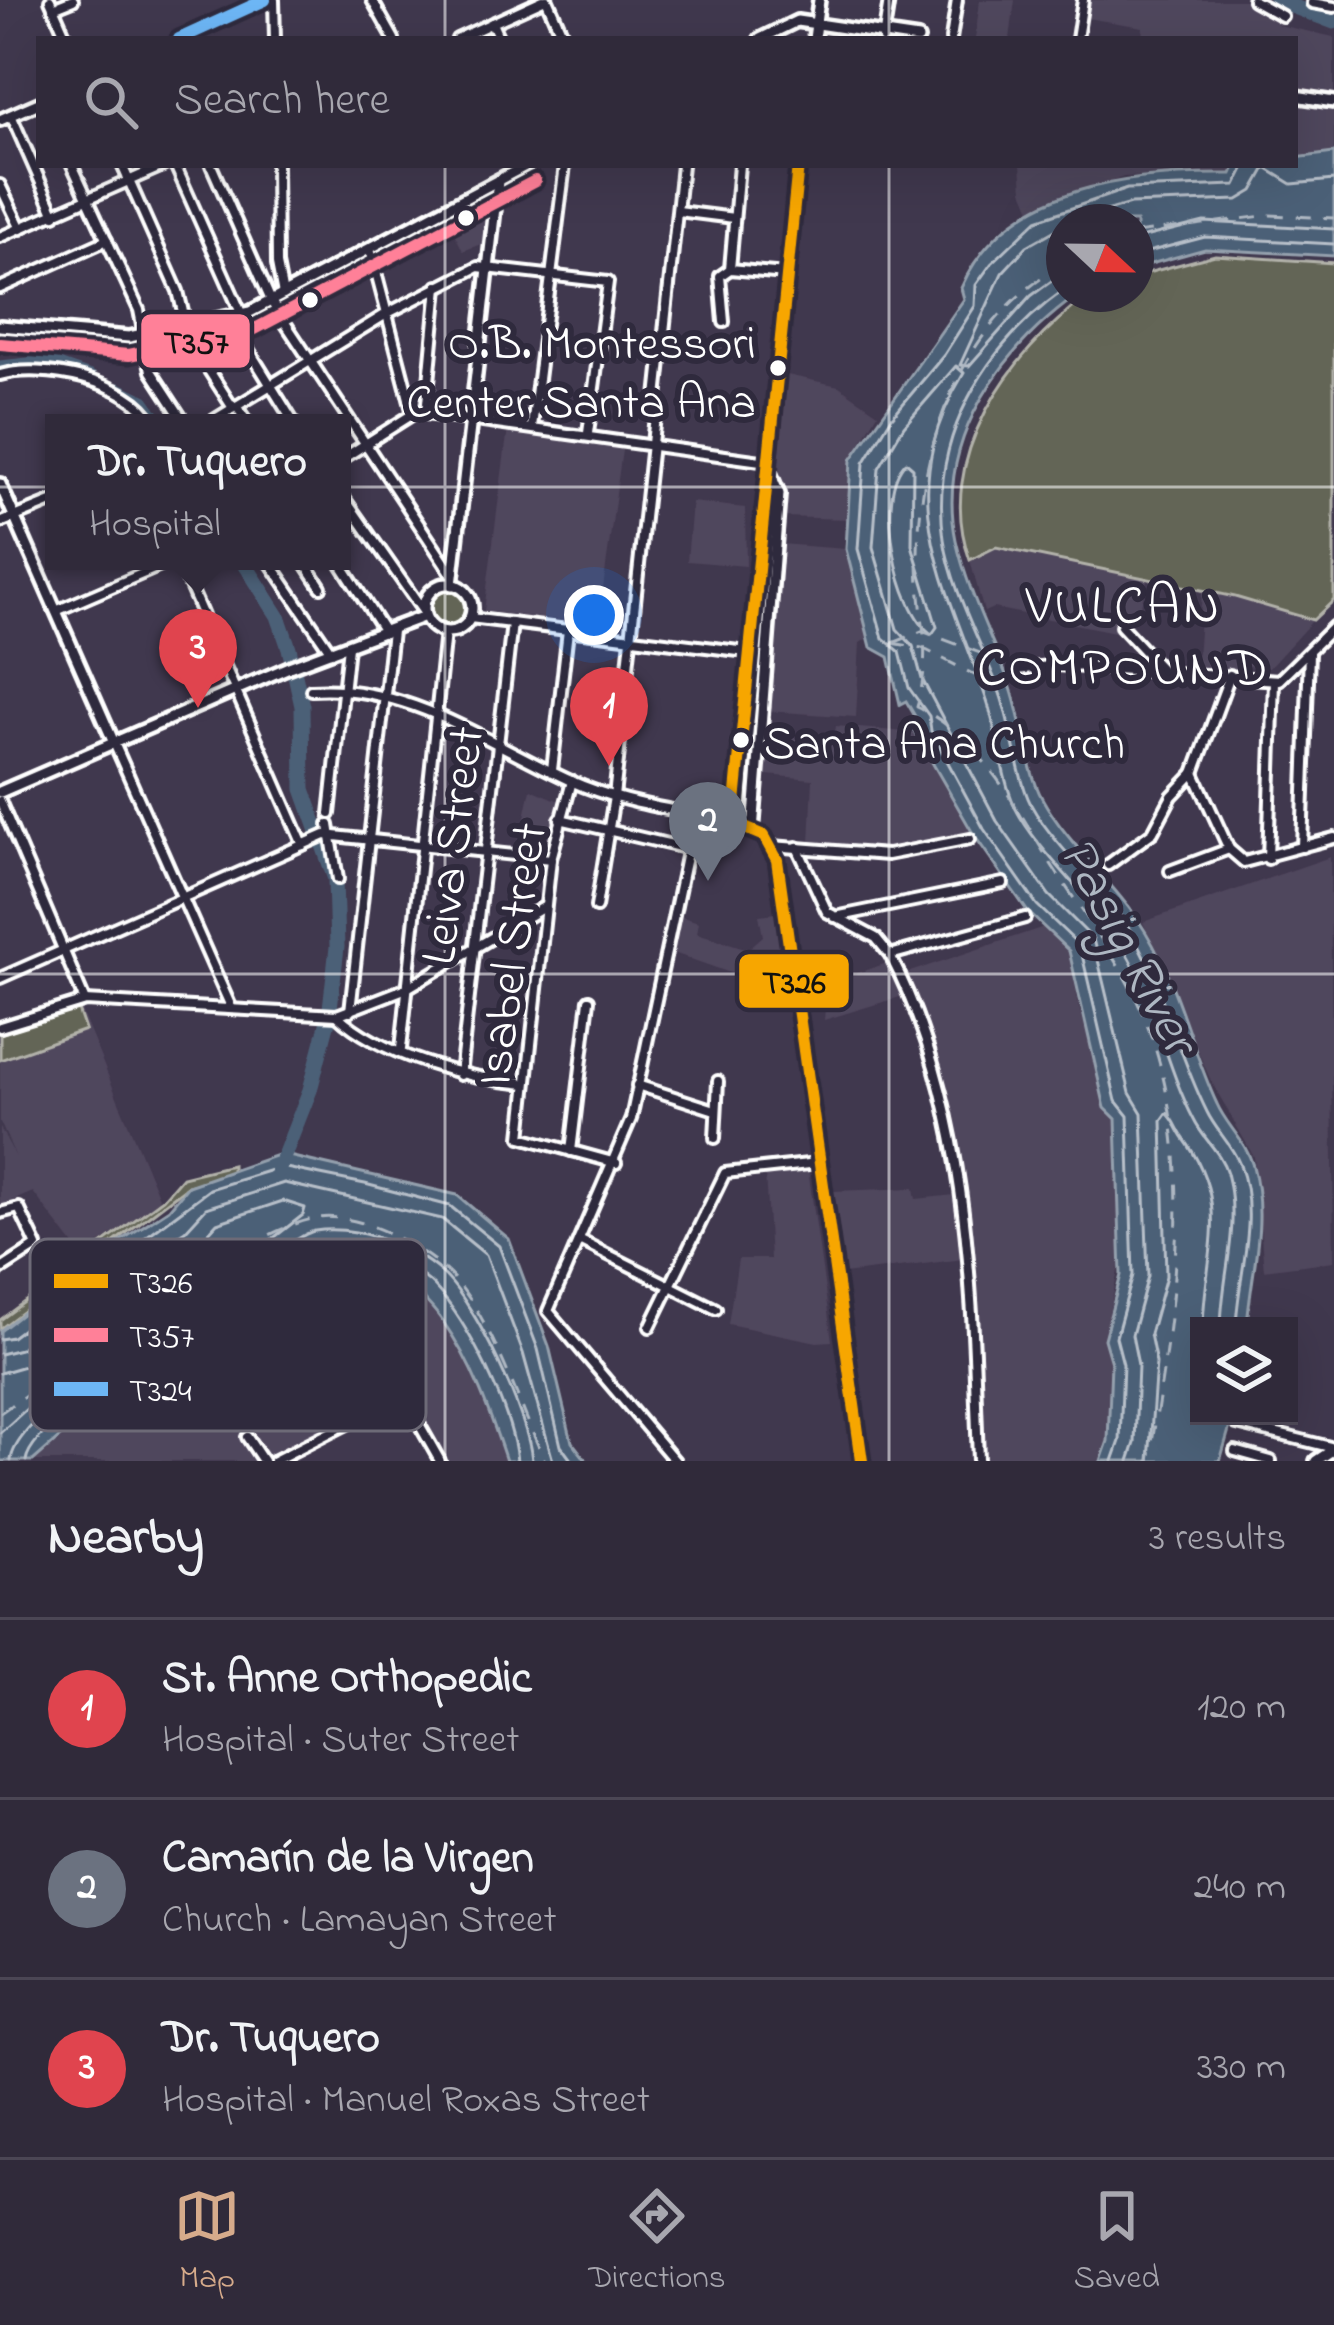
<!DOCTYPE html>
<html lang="en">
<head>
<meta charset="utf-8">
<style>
	:root { --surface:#302a3a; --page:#3c3645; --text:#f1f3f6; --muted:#a8a7af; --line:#4b4654; --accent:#d6ab8b }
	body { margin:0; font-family:"Indie Flower",sans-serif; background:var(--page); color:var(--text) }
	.controls { position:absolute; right:36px; bottom:36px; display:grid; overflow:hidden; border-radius:0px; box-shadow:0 12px 48px #0002 }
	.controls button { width:108px; height:108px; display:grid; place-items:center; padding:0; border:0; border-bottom:3px solid var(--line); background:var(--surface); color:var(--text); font:60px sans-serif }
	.compass { position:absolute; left:1046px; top:204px; width:108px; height:108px; border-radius:50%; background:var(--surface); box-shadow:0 12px 48px #0002; rotate:112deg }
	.you { position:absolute; left:594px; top:615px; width:42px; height:42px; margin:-30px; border:9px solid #fff; border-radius:50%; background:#1a73e8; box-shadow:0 0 0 18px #1a73e833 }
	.badge { display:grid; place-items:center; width:78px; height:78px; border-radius:50%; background:var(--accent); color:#fff; font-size:39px; font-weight:700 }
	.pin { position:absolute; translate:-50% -99px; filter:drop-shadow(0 3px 6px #0008) }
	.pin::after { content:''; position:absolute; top:63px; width:42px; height:36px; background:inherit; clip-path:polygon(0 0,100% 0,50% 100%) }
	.popup { position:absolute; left:45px; top:414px; width:306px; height:156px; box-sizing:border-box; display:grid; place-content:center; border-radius:0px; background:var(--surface); filter:drop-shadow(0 3px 9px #0005); font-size:39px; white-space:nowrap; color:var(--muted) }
	.popup b { font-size:45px; color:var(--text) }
	.popup::after { content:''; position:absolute; left:50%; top:100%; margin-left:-24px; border:24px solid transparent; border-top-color:var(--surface) }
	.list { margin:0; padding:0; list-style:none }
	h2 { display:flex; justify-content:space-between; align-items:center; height:156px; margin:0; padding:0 48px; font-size:51px }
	h2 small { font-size:39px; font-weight:400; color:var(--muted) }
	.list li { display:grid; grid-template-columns:78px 1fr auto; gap:36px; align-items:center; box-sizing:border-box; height:180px; padding:0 48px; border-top:3px solid var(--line) }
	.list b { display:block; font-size:45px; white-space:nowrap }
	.list p { margin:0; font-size:39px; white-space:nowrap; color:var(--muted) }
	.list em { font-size:39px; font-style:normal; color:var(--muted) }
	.icon { flex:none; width:66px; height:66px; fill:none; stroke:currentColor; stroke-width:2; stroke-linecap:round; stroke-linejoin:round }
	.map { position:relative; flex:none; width:1334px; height:1461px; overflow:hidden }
	.search { position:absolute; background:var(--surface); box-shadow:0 12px 48px #0002; left:36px; right:36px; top:36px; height:132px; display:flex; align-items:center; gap:30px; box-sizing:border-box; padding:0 42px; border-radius:0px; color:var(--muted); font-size:45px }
	.sheet { height:696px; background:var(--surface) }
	nav { display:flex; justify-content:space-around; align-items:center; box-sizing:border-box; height:168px; border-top:3px solid var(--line); background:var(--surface); font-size:33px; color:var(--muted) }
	nav a { display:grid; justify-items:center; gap:6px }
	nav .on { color:var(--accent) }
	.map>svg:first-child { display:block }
</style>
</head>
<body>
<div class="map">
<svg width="1334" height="1461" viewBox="0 0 1334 1461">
	<rect width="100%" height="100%" fill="#40384e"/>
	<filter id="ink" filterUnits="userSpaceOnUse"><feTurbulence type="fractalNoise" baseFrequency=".00833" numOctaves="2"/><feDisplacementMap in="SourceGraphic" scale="24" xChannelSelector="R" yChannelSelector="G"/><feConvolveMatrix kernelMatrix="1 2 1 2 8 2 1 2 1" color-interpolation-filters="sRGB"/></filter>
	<g filter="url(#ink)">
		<g fill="#50465d">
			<path d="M 980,0 L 1015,0 L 1010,39 L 975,39 Z"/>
			<path d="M 1088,0 L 1246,0 L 1276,16 L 1278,25 L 1334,37 L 1334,94 L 1295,90 L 1295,39 L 1142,39 L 1143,27 L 1086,18 Z"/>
			<path d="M 1295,103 L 1334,108 L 1334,153 L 1295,158 Z"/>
			<path d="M 1021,165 L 1248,165 L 1236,167 L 1233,174 L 1124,177 L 1031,209 L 1023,190 Z"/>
			<path d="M 484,196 L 491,204 L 486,242 L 463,251 L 446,216 Z"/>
			<path d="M 787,375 L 839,386 L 878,413 L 851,460 L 848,519 L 782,517 L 779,458 Z"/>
			<path d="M 508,428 L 623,443 L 598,625 L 484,611 Z"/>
			<path d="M 692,502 L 745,508 L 746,566 L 687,561 Z"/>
			<path d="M 780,544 L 846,549 L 871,636 L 860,643 L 856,717 L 767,711 Z"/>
			<path d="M 996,547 L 1147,580 L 1138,619 L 1120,633 L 993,608 L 984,612 L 970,560 Z"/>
			<path d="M 1202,592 L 1235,597 L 1313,620 L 1269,668 L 1247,666 L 1245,675 L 1196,671 Z"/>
			<path d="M 836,726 L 918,733 L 974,835 L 886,852 L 810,843 L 813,779 L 766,775 L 768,743 L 779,743 L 780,734 L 834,738 Z"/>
			<path d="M 531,789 L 562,802 L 551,835 L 522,831 Z"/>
			<path d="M 1330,857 L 1334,1261 L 1264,1270 L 1254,1157 L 1210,1079 L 1143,922 Z"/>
			<path d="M 777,913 L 787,993 L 671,952 L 679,916 L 699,922 L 697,933 L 748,949 L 763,936 L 759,915 Z"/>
			<path d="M 1044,927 L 1069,951 L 1079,1007 L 1117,1126 L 1122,1252 L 1104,1339 L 1111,1363 L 1108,1441 L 1101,1461 L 983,1461 L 977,1270 L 949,1096 L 904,974 Z"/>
			<path d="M 890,962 L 903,996 L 824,1020 L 826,995 L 846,977 Z"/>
			<path d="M 79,1006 L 160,1200 L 82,1256 L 33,1192 L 0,1206 L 0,1128 L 16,1157 L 0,1122 L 0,1033 Z"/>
			<path d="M 808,1169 L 832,1341 L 817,1342 L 728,1324 L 738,1259 L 770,1259 L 765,1173 Z"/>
			<path d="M 914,1188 L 916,1199 L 955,1195 L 964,1259 L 843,1274 L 833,1191 Z"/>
			<path d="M 338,1257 L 366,1262 L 425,1293 L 479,1380 L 506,1461 L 441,1461 L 407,1396 L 267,1461 L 33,1461 L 92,1409 L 190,1340 L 202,1358 L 316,1258 Z"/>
		</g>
		<g fill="#646556" stroke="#b2b2aa" stroke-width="3">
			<path d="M 1215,255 L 1334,263 L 1334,600 L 1313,620 L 1235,597 L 996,547 L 970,560 C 933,460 1009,353 1087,297 L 1136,294 L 1136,276 Z"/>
			<path d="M 771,485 L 777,491 L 751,801 L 744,807 L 739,802 L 765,491 Z"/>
			<circle cx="449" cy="609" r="18"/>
			<path d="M 77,1007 L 85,1030 L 0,1060 L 0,1034 Z"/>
			<path d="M 232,1165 L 232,1176 L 188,1186 L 0,1329 L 0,1320 L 163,1199 L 182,1177 Z"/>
		</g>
		<g fill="#4c6077" stroke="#94a0ad" stroke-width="3">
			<path d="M 1334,153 L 1334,256 L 1205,249 L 1136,268 L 1136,222 L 1064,222 L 1064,294 L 1079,294 C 1002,349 935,439 956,540 C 967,590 992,638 1010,685 C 1022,718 1027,771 1042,798 C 1066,842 1109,878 1138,920 C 1176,975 1189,1044 1217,1104 C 1226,1125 1246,1141 1253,1166 C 1268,1221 1251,1273 1247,1326 L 1199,1326 L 1199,1416 L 1233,1416 L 1220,1461 L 1101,1461 L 1108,1441 L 1111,1363 L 1104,1339 L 1121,1275 L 1116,1119 L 1105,1108 L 1069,951 L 1028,912 L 974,835 L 914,731 L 919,723 L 906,701 L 900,704 L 889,657 L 871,647 L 846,549 L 851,460 L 964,299 L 961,288 C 1007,183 1133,173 1232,174 L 1235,167 L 1295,165 L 1295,158 Z"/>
			<path d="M 280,1154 L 457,1195 L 509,1239 L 549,1346 L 572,1442 L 587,1461 L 506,1461 C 476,1371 432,1248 316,1259 L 202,1359 L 189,1341 L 92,1409 L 33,1461 L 0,1461 L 0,1331 L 88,1262 L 169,1209 L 188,1186 Z"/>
		</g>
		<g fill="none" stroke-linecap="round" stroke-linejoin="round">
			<g stroke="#b7bfc9" stroke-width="3">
				<path d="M 1070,222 L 1130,204 L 1238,200 L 1253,191 L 1266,168 L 1292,184 L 1334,180"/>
				<path d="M 1064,225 L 1027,246 L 1002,273 L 960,365 L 969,366 L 1031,296 L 1064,272"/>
				<path d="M 1136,239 L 1204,222 L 1334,229"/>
				<path d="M 1136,255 L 1205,237 L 1334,244"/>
				<path d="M 1064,290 C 984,347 929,438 944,539 C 952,592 982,643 1000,693 C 1012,727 1015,766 1028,798 C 1043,836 1110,893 1133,935 C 1165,992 1178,1055 1207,1112 C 1216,1131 1232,1144 1240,1165 C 1260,1218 1238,1274 1236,1326"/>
				<path d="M 906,462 L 913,468 L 912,545 L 937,627 L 932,634 C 897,611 874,493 906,462 Z"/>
				<path d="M 0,1339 L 12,1337 L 210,1189 L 281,1167 L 365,1184 L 450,1206 L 499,1246 L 538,1349 L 561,1446 L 572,1461"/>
				<path d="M 0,1354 L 20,1349 L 103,1284 L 185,1231 L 206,1208 L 284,1183 L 442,1219 L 486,1255 L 523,1353 L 553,1461"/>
				<path d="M 0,1373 L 31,1364 L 114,1299 L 196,1246 L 217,1223 L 283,1201 L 305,1208 L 303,1215 L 199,1296 L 163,1304 L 67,1372 L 0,1433"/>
				<path d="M 11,1461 C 13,1422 137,1339 172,1319 C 184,1313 197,1320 207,1314 C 233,1298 290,1235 315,1231 C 356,1225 411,1245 442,1273 C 475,1302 529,1417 532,1461"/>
				<path d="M 26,1461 C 30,1426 148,1355 180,1332 L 207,1335 C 219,1323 303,1250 314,1247 C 344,1237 413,1264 434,1286 C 469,1323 512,1411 517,1461"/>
				<path d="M 1113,1461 L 1120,1441 L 1123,1364 L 1116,1337 L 1133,1275 L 1128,1116 L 1116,1101 L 1080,946 L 1037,905 L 984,829 L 931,731 L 929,716 L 909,688 L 900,652 L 883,638 L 858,549 L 864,463 L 892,417 L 944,355 L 975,306 L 976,285 L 991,264 L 1037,220 L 1127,189 L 1236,185 L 1246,165"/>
				<path d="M 1129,1461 L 1135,1443 L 1138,1365 L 1132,1335 L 1148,1276 L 1142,1113 L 1130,1093 L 1093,939 L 1049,895 L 997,821 L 922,679 L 913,646 L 897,629 L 873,547 L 879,468 L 904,426 L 956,366 L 964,373 C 889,495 947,583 987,701 C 998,734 1001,776 1015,807 C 1037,851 1087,893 1116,936 C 1154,992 1163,1061 1194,1120 C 1203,1139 1221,1152 1227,1173 C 1241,1225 1222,1275 1221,1326"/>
				<path d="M 1149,1461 L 1156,1363 L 1150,1334 L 1166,1276 L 1162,1120 L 1167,1113 C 1175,1120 1176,1127 1182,1136 C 1233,1205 1205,1249 1203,1326"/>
			</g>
			<g stroke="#4c6077" stroke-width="15">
				<path d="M 1276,0 L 1334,22"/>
				<path d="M 0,368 L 47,363 L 90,378"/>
				<path d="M 118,390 L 143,402 L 158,423"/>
				<path d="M 243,561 L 278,616 L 289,648 L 302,706 L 303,789 L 335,879 L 337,947 L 329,1017 L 310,1090 L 278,1171"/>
			</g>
			<g stroke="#aeb7c2" stroke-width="3" stroke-dasharray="15 12" stroke-linecap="butt">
				<path d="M 1136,233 L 1270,215 L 1334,218"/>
				<path d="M 1064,265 C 959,319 917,452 918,563 C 919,618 933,651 917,707 C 977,735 1013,801 1046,856 C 1076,904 1114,952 1138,1003 C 1202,1144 1173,1314 1149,1461"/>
				<path d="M 892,643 L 922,648 L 1002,689"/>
				<path d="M 893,643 L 922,631 L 993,658"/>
				<path d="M 0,1413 C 69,1366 246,1228 318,1218 C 362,1212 428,1249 456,1281 C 494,1325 520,1407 545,1461"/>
			</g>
			<defs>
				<g id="street">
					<path d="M 50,0 L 67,39"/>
					<path d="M 274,0 L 275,39"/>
					<path d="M 372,0 L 394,39"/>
					<path d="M 1253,0 L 1282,16"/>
					<path d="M 1312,3 L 1334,7"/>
					<path d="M 53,8 L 73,0"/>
					<path d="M 492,23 L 499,39"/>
					<path d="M 457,39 L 543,0"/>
					<path d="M 883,39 L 889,0"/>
					<path d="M 951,39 L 957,0"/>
					<path d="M 1077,39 L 1083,0"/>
					<path d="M 11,115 L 55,215"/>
					<path d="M 72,165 L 139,310 L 151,371 L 185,423"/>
					<path d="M 122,165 L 178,291 L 190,341 L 233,408"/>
					<path d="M 175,165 L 242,315"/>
					<path d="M 211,165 L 272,303 L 452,574"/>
					<path d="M 276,165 L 277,264 L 283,295"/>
					<path d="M 0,185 L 21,229"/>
					<path d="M 678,211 L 734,218"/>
					<path d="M 0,237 L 165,165"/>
					<path d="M 370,249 L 413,414"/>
					<path d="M 730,269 L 786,274"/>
					<path d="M 0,288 L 107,240"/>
					<path d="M 229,318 L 294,423"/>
					<path d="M 724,322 L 720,276 L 730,269 L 739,165"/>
					<path d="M 0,375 C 42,363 130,380 153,423"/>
					<path d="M 236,406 L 248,423"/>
					<path d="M 426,414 L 438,286"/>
					<path d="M 209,423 L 388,313 L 478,267 L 608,282 L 588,433"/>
					<path d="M 532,427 L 565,165"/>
					<path d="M 342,459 L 413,414 L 426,414 L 768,462"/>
					<path d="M 342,495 L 425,614"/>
					<path d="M 0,523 L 54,501"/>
					<path d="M 179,561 L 303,845"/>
					<path d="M 269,561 L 331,652"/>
					<path d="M 304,561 L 321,587"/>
					<path d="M 339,561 L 385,633"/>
					<path d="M 56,611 L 172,561"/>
					<path d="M 470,618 L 747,652"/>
					<path d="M 1121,626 L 1165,673"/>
					<path d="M 1018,670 L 1056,665 L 1279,680 L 1334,626"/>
					<path d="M 311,690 C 407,683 487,743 571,781 C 621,804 680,810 733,823"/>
					<path d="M 114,743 L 231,1007"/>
					<path d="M 552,770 L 568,630"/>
					<path d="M 1194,773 L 1229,849 L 1244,862 L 1334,838"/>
					<path d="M 572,781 L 551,859 L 521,1137 L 616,1163"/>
					<path d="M 0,801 L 85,1001"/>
					<path d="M 330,814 L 348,646"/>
					<path d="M 560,819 L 685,848"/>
					<path d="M 329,825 L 338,879"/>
					<path d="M 772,846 L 887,855 L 970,839"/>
					<path d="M 797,847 L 827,912 L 876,938 L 890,955 C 970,1111 972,1290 978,1461"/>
					<path d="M 1302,847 L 1309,653"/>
					<path d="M 1268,859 L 1274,681"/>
					<path d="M 1108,865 L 1153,832 L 1172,796 L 1194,773 L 1230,675"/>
					<path d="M 1170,871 L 1229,849"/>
					<path d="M 596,907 L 614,797 L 682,165"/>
					<path d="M 835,917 L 1003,883"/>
					<path d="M 890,955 L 1025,918"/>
					<path d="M 0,978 L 325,835 L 551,859"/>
					<path d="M 350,1011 L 392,631"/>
					<path d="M 337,1015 C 379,1055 468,1079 526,1084"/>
					<path d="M 0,1027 L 85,1001 L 337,1015 L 407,988 L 544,907"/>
					<path d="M 401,1049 L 445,632"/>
					<path d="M 460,1075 L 512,623"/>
					<path d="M 637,1085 L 715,1110"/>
					<path d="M 715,1138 L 718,1081"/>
					<path d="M 571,1151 L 589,1000"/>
					<path d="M 0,1213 L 19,1208 L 37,1246 L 0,1270"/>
					<path d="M 579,1240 L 716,1309"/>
					<path d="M 650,1327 L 725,1173 L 818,1163"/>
					<path d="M 1237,1424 L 1334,1448"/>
					<path d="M 247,1437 L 263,1461"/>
					<path d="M 1235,1451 L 1271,1461"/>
					<path d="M 274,1461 L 398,1398 L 406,1401 L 440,1461"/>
					<path d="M 675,1461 L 548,1311 L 631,1119 L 695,814"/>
				</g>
				<g id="secondary">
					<path d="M 547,0 L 564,39"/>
					<path d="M 179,39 L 265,0"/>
					<path d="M 760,39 L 797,21 L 918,39"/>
					<path d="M 814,39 L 819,0"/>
					<path d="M 1295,96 L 1334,102"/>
					<path d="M 0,120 L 39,103"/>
					<path d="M 798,165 L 733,823 L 764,836 L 777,860 L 862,1461"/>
					<path d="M 0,326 L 129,337 L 250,312 L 527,165"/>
					<path d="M 0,484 L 114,743"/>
					<circle cx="448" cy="608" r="24"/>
					<path d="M 452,585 L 498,181"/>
					<path d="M 0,792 L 289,667 L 425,616"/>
					<path d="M 753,831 L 779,494 L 768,468"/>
					<path d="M 1316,1461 L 1334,1449"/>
				</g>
			</defs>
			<use href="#street" stroke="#fff" stroke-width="16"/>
			<use href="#secondary" stroke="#fff" stroke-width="18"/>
			<use href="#street" stroke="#2f2a3d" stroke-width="8"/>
			<use href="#secondary" stroke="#2f2a3d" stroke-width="9"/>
			<defs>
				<path id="bus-1" d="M 798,165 L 733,823 L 764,836 L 777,860 L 862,1461"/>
				<path id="bus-2" d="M 0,344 L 129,355 L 255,329 L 535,181"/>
				<path id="bus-3" d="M 179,39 L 265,0"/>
			</defs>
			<use href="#bus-1" stroke="#2f2a3d" stroke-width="21"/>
			<use href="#bus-2" stroke="#2f2a3d" stroke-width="21"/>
			<use href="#bus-3" stroke="#2f2a3d" stroke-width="21"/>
			<use href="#bus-1" stroke="#f7a600" stroke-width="12"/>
			<use href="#bus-2" stroke="#ff8098" stroke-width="12"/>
			<use href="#bus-3" stroke="#6db6f5" stroke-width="12"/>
		</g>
	</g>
	<path fill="none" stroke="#fff" stroke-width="3" stroke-opacity="0.55" d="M 445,0 L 445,39M 889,0 L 889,39M 445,165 L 445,1461M 889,165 L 889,1461M 0,487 L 1334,487M 0,974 L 1334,974"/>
	<g fill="#fff" stroke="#2f2a3d" stroke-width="4.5">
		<circle cx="466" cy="218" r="10"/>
		<circle cx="310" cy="300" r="10"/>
		<circle cx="778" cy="368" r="10"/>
		<circle cx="741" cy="740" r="10"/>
	</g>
	<g text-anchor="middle" stroke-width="12" stroke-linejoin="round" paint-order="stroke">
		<g font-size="48" fill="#fff" stroke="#2f2a3d" text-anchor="end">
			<text x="756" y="358">O.B. Montessori<tspan x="756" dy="59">Center Santa Ana</tspan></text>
			<text x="764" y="758" text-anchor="start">Santa Ana Church</text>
		</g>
		<g font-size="51" fill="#fff" stroke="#2f2a3d">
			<text transform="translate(450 845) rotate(-83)" y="18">Leiva Street</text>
			<text transform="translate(509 954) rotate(-82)" y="18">Isabel Street</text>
		</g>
		<g font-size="54" letter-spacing="3" fill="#fff" stroke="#2f2a3d">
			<text x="1124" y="622">VULCAN<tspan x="1124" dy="62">COMPOUND</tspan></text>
		</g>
		<g font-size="54" font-style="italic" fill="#aeb7c2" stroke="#2f2a3d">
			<text transform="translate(1131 944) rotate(62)" y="19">Pasig River</text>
		</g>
	</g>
	<rect x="30" y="1239" width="396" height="192" rx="18" fill="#2f2a3d" stroke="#6d6a77" stroke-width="3"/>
	<rect x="54" y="1274" width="54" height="14" fill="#f7a600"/>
	<rect x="54" y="1328" width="54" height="14" fill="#ff8098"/>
	<rect x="54" y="1382" width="54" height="14" fill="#6db6f5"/>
	<g font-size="33" fill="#fff">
		<text x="129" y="1293">T326</text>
		<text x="129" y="1347">T357</text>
		<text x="129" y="1401">T324</text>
	</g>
	<g stroke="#2f2a3d" stroke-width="4.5">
		<rect x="139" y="312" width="113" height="58" rx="12" fill="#ff8098"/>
		<rect x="737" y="952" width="114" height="58" rx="12" fill="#f7a600"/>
	</g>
	<g font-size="33" text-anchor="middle" font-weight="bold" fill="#111">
		<text x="196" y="353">T357</text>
		<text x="794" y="993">T326</text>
	</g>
</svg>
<div class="controls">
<button><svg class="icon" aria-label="layers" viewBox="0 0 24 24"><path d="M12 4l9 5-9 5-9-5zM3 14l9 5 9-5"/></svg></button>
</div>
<svg class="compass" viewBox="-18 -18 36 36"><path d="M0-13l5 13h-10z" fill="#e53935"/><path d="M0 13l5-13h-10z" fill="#a8a7af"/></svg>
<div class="you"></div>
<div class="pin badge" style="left:609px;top:766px;background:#e0444e">1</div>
<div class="pin badge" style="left:708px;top:881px;background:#6b7280">2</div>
<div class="pin badge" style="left:198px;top:708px;background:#e0444e">3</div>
<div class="popup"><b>Dr. Tuquero</b>Hospital</div>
<div class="search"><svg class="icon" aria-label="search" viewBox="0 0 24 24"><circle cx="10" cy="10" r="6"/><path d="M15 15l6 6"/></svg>Search here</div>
</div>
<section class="sheet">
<h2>Nearby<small>3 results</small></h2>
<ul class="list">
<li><span class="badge" style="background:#e0444e">1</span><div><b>St. Anne Orthopedic</b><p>Hospital · Suter Street</p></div><em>120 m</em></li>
<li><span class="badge" style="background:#6b7280">2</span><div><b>Camarín de la Virgen</b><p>Church · Lamayan Street</p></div><em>240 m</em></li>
<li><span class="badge" style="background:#e0444e">3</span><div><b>Dr. Tuquero</b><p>Hospital · Manuel Roxas Street</p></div><em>330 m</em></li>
</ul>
</section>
<nav>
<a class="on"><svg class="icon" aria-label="map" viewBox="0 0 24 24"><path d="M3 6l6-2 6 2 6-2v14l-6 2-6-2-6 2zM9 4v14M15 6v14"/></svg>Map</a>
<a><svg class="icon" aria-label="directions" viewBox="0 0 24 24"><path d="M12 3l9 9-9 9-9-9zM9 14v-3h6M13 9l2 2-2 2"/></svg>Directions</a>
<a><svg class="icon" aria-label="saved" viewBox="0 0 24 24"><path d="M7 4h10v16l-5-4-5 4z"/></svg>Saved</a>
</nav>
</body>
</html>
